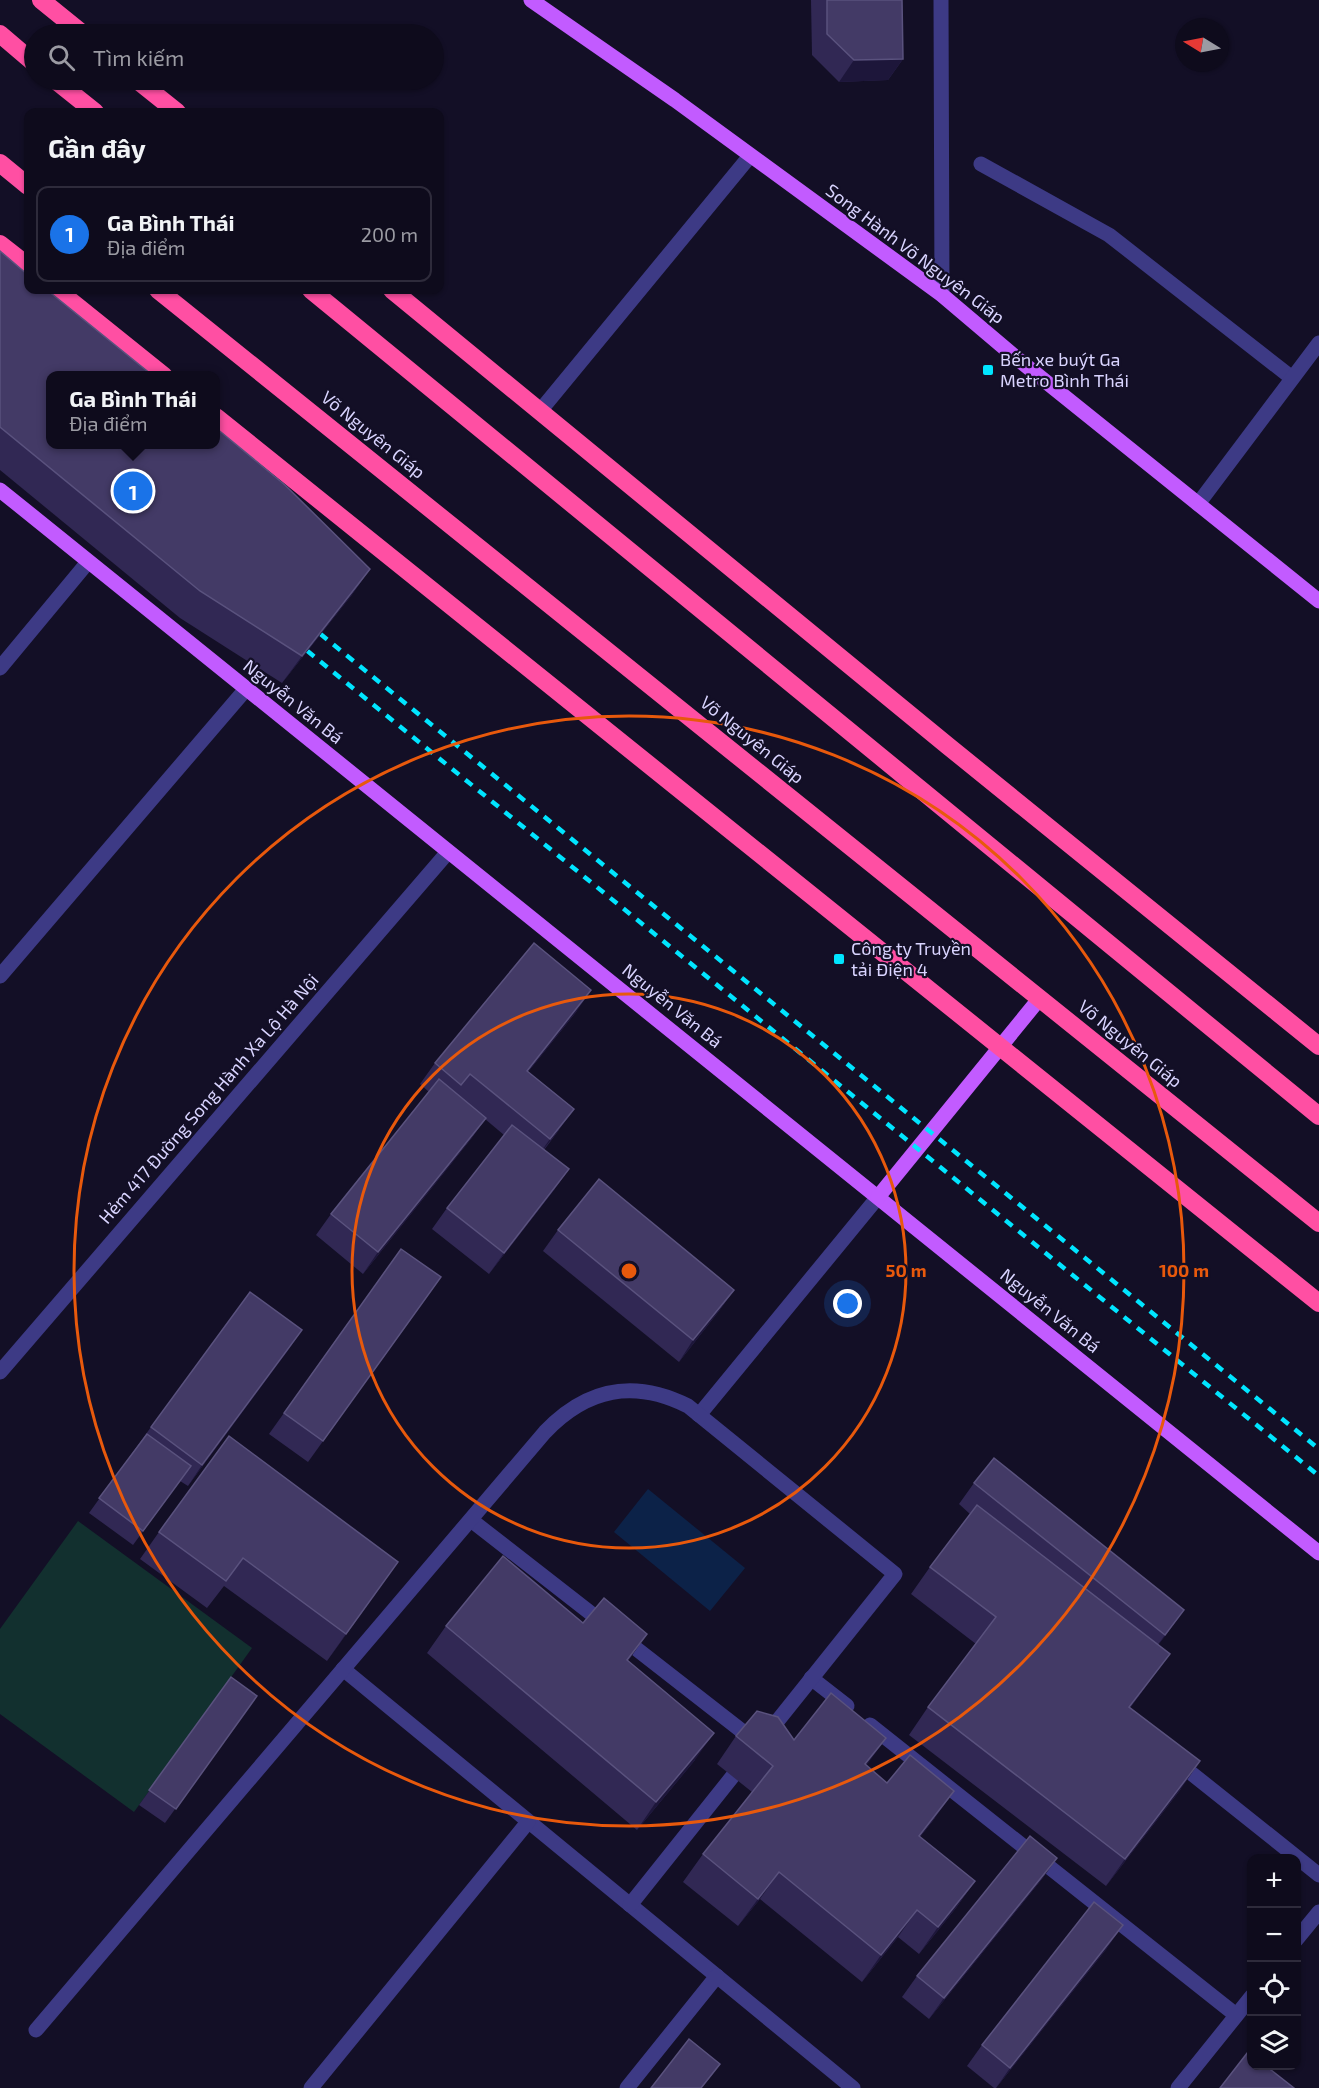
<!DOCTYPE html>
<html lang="vi">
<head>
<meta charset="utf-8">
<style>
	:root { --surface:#0e0b1c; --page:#171425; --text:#f1f3f6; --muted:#9b9ba3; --line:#2e2b3b; --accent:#1a73e8 }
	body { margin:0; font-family:"Exo 2",sans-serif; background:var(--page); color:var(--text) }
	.controls { position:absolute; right:18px; bottom:18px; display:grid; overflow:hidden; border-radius:12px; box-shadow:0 2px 4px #0004 }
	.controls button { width:54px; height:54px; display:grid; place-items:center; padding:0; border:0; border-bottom:2px solid var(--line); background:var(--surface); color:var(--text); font:30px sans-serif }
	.compass { position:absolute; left:1175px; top:18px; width:54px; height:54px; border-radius:50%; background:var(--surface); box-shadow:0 2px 4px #0004; rotate:280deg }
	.you { position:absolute; left:848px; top:1304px; width:21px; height:21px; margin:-15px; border:4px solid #fff; border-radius:50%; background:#1a73e8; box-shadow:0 0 0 9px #1a73e833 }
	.badge { display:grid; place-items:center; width:39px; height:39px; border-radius:50%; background:var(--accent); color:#fff; font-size:20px; font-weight:700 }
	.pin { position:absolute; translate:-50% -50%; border:3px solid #fff; box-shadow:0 2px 6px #0006 }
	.popup { position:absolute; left:46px; top:371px; width:174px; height:78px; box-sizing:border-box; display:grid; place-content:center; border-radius:12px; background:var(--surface); filter:drop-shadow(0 2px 4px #0005); font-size:20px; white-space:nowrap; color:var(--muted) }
	.popup b { font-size:22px; color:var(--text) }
	.popup::after { content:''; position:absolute; left:50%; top:100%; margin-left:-12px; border:12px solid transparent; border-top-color:var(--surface) }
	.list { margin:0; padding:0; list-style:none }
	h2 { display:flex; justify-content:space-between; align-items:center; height:78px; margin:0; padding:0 24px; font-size:26px }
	h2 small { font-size:20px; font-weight:400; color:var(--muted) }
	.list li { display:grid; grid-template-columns:39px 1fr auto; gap:18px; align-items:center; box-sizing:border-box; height:96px; margin:0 12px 12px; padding:0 12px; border:2px solid var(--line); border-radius:12px }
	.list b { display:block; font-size:22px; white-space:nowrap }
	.list p { margin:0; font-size:20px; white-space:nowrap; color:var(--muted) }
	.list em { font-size:20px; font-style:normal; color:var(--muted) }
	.icon { flex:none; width:33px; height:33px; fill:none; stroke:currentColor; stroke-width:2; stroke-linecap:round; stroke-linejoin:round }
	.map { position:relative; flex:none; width:1319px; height:2088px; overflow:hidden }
	.search { position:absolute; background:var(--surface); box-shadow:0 2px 4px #0004; left:24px; top:24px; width:420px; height:66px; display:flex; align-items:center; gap:15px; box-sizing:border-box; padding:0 21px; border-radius:33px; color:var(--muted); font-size:22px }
	.panel { position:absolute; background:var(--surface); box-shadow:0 2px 4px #0004; left:24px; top:108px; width:420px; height:186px; border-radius:12px }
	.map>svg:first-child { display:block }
</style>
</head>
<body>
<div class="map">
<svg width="1319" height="2088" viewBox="0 0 1319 2088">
	<rect width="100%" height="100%" fill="#130f26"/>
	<path fill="#12302f" d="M 78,1521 L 252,1648 L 134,1812 L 0,1714 L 0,1629 Z"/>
	<path fill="#0c2248" d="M 648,1489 L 745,1568 L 710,1611 L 614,1532 Z"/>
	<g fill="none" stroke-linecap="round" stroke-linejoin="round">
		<g stroke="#3d3a85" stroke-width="15">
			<path d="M 941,0 L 942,295"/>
			<path d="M 981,164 L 1109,235 L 1292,378"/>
			<path d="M 540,411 L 750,156"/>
			<path d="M 1198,504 L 1319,343"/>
			<path d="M 0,668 L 88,562"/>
			<path d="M 0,976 L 246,689"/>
			<path d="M 0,1372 L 448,852"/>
			<path d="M 699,1415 L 878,1197"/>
			<path d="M 471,1520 L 756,1742"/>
			<path d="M 343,1669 L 853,2088"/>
			<path d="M 811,1678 L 847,1706"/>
			<path d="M 870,1725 L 1236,2015"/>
			<path d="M 1176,1761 L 1319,1875"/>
			<path d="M 630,1905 L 744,1762"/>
			<path d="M 1296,1940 L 1319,1912"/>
			<path d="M 36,2030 L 545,1432 C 587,1388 634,1379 688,1406 L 895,1574 L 767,1734"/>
			<path d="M 311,2088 L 528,1822"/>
			<path d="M 627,2088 L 717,1976"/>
			<path d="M 1178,2088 L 1252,1996"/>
		</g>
		<g stroke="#c25bff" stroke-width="15">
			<path d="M 531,0 L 675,100 L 942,295 L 1014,356 L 1319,601"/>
			<path d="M 0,490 L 1319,1553"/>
			<path d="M 878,1197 L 1040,998"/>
		</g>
		<g stroke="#ff4fa3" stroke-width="18">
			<path d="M 41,0 L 83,34"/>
			<path d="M 0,34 L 34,63"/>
			<path d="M 55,80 L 95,112"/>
			<path d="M 137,80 L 177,112"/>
			<path d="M 0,163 L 28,186"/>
			<path d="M 0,244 L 28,266"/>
			<path d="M 57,290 L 164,376"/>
			<path d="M 158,290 L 1319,1223"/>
			<path d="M 311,290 L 1319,1116"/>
			<path d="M 392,290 L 948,746 L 1319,1046"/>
			<path d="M 216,417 L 1319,1303"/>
		</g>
		<g stroke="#00e5ff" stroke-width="4.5" stroke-dasharray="9 8" stroke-linecap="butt">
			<path d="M 307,623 L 1319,1449"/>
			<path d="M 294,640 L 1319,1476"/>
		</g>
	</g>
	<g fill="#312854">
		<path d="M 811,0 L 902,0 L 903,59 L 888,80 L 839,82 L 812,55 Z"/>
		<path d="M 0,251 L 370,569 L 351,596 L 282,683 L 180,618 L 0,470 Z"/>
		<path d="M 577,1011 L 528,1072 L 559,1130 L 544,1150 L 569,1169 L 554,1190 L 489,1274 L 432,1229 L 447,1208 L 504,1135 L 485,1119 L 471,1139 L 363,1274 L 316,1235 L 331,1214 L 429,1092 L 420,1084 L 435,1063 Z"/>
		<path d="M 558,1230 L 734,1290 L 719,1311 L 679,1362 L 543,1251 Z"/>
		<path d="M 401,1249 L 441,1277 L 308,1462 L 269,1434 Z"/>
		<path d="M 302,1330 L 188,1486 L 180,1481 L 133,1545 L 89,1513 L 151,1427 Z"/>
		<path d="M 974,1483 L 1169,1631 L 1158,1645 L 1150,1681 L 1130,1708 L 1181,1789 L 1106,1886 L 909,1735 L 928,1707 L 976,1644 L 911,1594 L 930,1567 L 970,1514 L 959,1504 Z"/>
		<path d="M 159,1532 L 398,1562 L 327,1661 L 224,1586 L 207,1608 L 140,1559 Z"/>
		<path d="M 583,1623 L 647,1634 L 628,1661 L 695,1760 L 637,1830 L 427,1653 L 446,1626 Z"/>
		<path d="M 231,1677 L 257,1696 L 165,1823 L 139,1805 Z"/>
		<path d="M 736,1736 L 794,1740 L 866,1766 L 887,1783 L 935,1818 L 920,1837 L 975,1881 L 956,1908 L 919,1954 L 898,1937 L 862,1982 L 760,1899 L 738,1926 L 683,1882 L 703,1854 L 752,1792 L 717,1764 Z"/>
		<path d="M 1057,1858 L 1042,1879 L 929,2019 L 902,1997 L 917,1976 Z"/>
		<path d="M 1108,1947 L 996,2088 L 994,2088 L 967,2066 L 982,2045 Z"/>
	</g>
	<g fill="#1d163a">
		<path d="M 903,59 L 888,80 L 839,82 L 854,60 Z"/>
		<path d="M 370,569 L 351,596 L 282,683 L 302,656 Z"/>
		<path d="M 591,990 L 577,1011 L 512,1092 L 527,1071 Z"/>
		<path d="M 574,1109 L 559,1130 L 535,1160 L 550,1139 Z"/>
		<path d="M 486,1118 L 471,1139 L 363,1274 L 378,1252 Z"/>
		<path d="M 569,1169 L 554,1190 L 489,1274 L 504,1253 Z"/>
		<path d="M 734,1290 L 719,1311 L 679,1362 L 693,1340 Z"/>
		<path d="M 302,1330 L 287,1352 L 188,1486 L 202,1465 Z"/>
		<path d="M 398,1562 L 379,1589 L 327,1661 L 346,1634 Z"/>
		<path d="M 1184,1610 L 1169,1631 L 1150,1656 L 1165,1635 Z"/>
		<path d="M 647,1634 L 628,1661 L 627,1660 Z"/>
		<path d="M 1170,1654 L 1150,1681 L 1110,1734 L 1129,1707 Z"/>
		<path d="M 714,1733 L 695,1760 L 637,1830 L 656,1802 Z"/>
		<path d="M 886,1738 L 867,1765 L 846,1792 L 865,1764 Z"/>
		<path d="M 1200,1761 L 1181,1789 L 1106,1886 L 1125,1859 Z"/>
		<path d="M 954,1791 L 935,1818 L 900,1863 L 919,1836 Z"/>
		<path d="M 1057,1858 L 1042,1879 L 929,2019 L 944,1998 Z"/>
		<path d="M 779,1872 L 760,1899 L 738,1926 L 758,1899 Z"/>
		<path d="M 975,1881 L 956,1908 L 919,1954 L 938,1927 Z"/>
		<path d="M 917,1910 L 898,1937 L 862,1982 L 881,1955 Z"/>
		<path d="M 1123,1925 L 1108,1947 L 996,2088 L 1010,2068 Z"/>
		<path d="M 720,2064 L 702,2088 L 701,2088 Z"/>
	</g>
	<g fill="#433a66" stroke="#5a527e" stroke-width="1.5">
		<path d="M 827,0 L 902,0 L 903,59 L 854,60 L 827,34 Z"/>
		<path d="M 0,251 L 28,275 L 28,290 L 47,290 L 152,375 L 51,375 L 51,444 L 216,444 L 216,428 L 285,485 L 370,569 L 302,656 L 200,591 L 0,427 Z"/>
		<path d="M 534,943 L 591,990 L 527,1071 L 574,1109 L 550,1139 L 470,1074 L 461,1085 L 435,1063 Z"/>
		<path d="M 439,1079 L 486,1118 L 378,1252 L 331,1214 Z"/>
		<path d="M 512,1125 L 569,1169 L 504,1253 L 447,1208 Z"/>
		<path d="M 599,1179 L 734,1290 L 693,1340 L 558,1230 Z"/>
		<path d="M 401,1249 L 441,1277 L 323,1441 L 284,1413 Z"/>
		<path d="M 250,1292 L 302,1330 L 202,1465 L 151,1427 Z"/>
		<path d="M 147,1434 L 191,1466 L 143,1531 L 99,1498 Z"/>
		<path d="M 229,1436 L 398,1562 L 346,1634 L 243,1558 L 226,1581 L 159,1532 Z"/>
		<path d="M 994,1458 L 1184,1610 L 1165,1635 L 974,1483 Z"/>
		<path d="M 977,1505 L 1170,1654 L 1129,1707 L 1200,1761 L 1125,1859 L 928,1707 L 996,1617 L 930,1567 Z"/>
		<path d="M 503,1556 L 583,1623 L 604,1598 L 647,1634 L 627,1660 L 714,1733 L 656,1802 L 446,1626 Z"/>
		<path d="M 231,1677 L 257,1696 L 176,1809 L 149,1790 Z"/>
		<path d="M 831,1693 L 886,1738 L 865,1764 L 887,1783 L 910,1755 L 954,1791 L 919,1836 L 975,1881 L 938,1927 L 917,1910 L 881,1955 L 779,1872 L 758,1899 L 703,1854 L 773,1766 L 736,1736 L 757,1711 L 778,1717 L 794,1740 Z"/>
		<path d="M 1030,1836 L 1057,1858 L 944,1998 L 917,1976 Z"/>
		<path d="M 1094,1902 L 1123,1925 L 1010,2068 L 982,2045 Z"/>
		<path d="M 689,2039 L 720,2064 L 701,2088 L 651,2088 Z"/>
		<path d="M 1248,2052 L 1251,2055 L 1251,2066 L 1266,2066 L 1294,2088 L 1220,2088 Z"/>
	</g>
	<g fill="none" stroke="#e8590c" stroke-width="3">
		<circle cx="629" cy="1271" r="277"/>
		<circle cx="629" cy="1271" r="555"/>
	</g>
	<g fill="#00e5ff" stroke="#130f26" stroke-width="2">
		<rect x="982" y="364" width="12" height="12" rx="3"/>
		<rect x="833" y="953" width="12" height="12" rx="3"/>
	</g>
	<g text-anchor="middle" stroke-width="4.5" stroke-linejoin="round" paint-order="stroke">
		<g font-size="18" fill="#d9d4ff" stroke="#130f26">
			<text transform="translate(915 254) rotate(37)" y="6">Song Hành Võ Nguyên Giáp</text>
			<text transform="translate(373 435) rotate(39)" y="6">Võ Nguyên Giáp</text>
			<text transform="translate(293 702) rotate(39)" y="6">Nguyễn Văn Bá</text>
			<text transform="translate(752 740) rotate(39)" y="6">Võ Nguyên Giáp</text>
			<text transform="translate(672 1006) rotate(39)" y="6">Nguyễn Văn Bá</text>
			<text transform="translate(1130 1044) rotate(39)" y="6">Võ Nguyên Giáp</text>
			<text transform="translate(209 1099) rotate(-49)" y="6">Hẻm 417 Đường Song Hành Xa Lộ Hà Nội</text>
			<text transform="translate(1050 1311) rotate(39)" y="6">Nguyễn Văn Bá</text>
		</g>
		<g font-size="18" fill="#d9d4ff" stroke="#130f26" text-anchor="start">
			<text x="1000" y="366">Bến xe buýt Ga<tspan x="1000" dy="21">Metro Bình Thái</tspan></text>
			<text x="851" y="955">Công ty Truyền<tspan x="851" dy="21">tải Điện 4</tspan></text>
		</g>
	</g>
	<circle cx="629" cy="1271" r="9" fill="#e8590c" stroke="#130f26" stroke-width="3"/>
	<g font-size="18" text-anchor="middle" font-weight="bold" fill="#e8590c" stroke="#130f26" stroke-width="4.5" stroke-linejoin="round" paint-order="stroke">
		<text x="906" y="1277">50 m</text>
		<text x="1184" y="1277">100 m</text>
	</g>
</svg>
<div class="controls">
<button>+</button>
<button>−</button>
<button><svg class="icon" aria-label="locate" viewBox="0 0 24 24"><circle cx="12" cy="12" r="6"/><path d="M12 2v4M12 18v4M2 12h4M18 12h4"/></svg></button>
<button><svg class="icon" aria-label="layers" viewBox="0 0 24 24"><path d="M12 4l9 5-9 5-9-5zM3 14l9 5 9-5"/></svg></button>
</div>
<svg class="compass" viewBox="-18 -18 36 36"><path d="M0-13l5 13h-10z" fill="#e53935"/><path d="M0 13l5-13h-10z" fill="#9b9ba3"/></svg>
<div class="you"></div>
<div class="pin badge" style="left:133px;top:491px">1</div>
<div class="popup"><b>Ga Bình Thái</b>Địa điểm</div>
<div class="search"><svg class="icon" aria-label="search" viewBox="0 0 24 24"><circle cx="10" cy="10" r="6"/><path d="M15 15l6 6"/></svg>Tìm kiếm</div>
<section class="panel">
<h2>Gần đây<small></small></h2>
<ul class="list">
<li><span class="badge">1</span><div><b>Ga Bình Thái</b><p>Địa điểm</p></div><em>200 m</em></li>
</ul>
</section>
</div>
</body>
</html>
